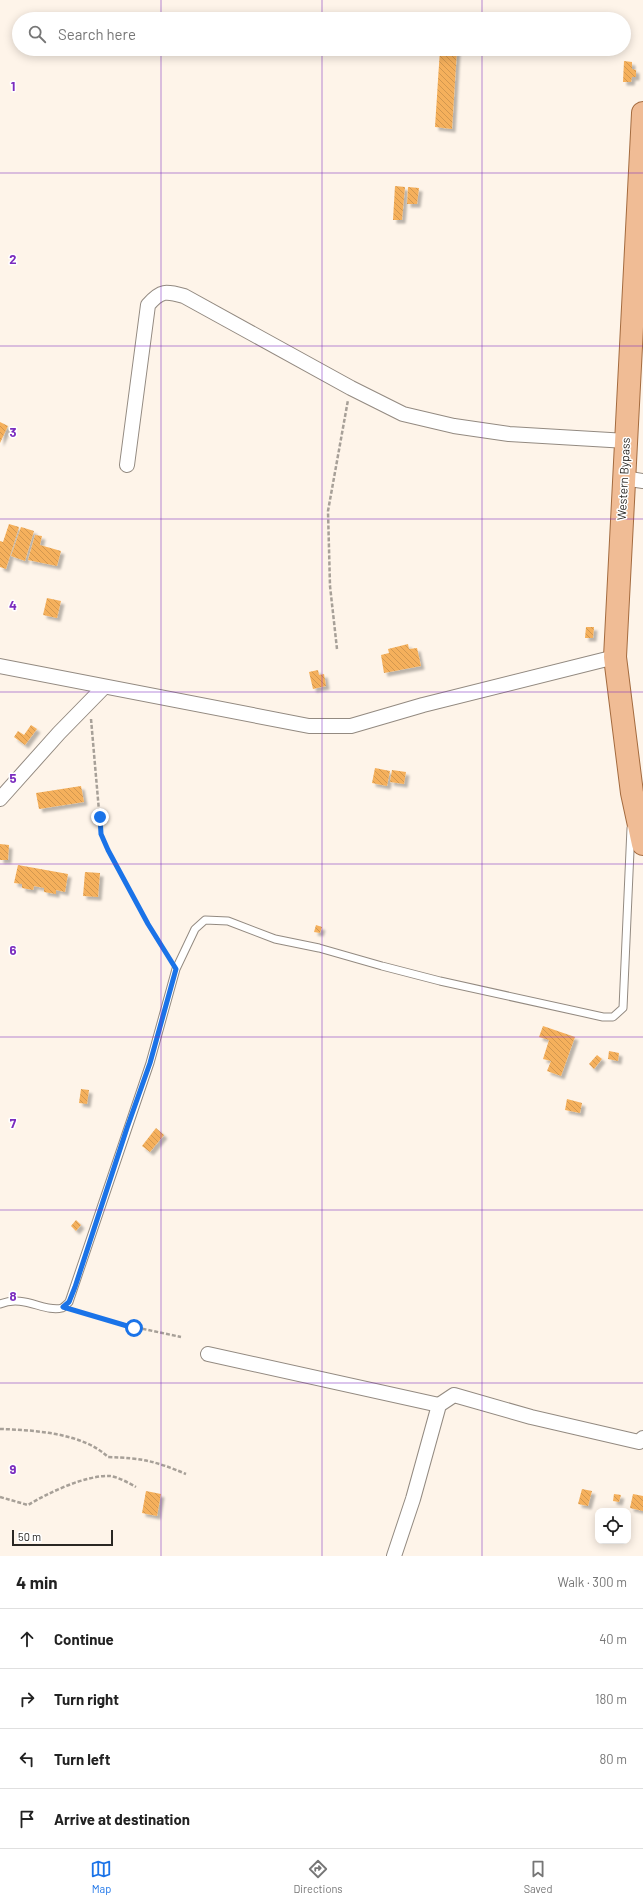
<!DOCTYPE html>
<html lang="en">
<head>
<meta charset="utf-8">
<style>
	:root { --surface:#fff; --page:#f2f2f2; --text:#222; --muted:#767676; --line:#e0e0e0; --accent:#1a73e8 }
	body { margin:0; font-family:Barlow,sans-serif; background:var(--page); color:var(--text) }
	.controls { position:absolute; right:12px; bottom:12px; display:grid; overflow:hidden; border-radius:8px; box-shadow:0 2px 10px #0003 }
	.controls button { width:36px; height:36px; display:grid; place-items:center; padding:0; border:0; border-bottom:1px solid var(--line); background:var(--surface); color:var(--text); font:20px sans-serif }
	.scale { position:absolute; left:12px; bottom:10px; width:101px; box-sizing:border-box; padding-left:4px; border:2px solid #2a2723; border-top:0; font-size:11px; line-height:14px; white-space:nowrap; color:#2a2723; -webkit-text-stroke:3px #fff; paint-order:stroke }
	.stop { position:absolute; width:12px; height:12px; margin:-9px; border:3px solid #1a73e8; border-radius:50%; background:#fff }
	.stop.end { background:#1a73e8; border-color:#fff; box-shadow:0 1px 4px #0008 }
	.list { margin:0; padding:0; list-style:none }
	h2 { display:flex; justify-content:space-between; align-items:center; height:52px; margin:0; padding:0 16px; font-size:17px }
	h2 small { font-size:13px; font-weight:400; color:var(--muted) }
	.list li { display:grid; grid-template-columns:26px 1fr auto; gap:12px; align-items:center; box-sizing:border-box; height:60px; padding:0 16px; border-top:1px solid var(--line) }
	.list b { display:block; font-size:15px; white-space:nowrap }
	.list em { font-size:13px; font-style:normal; color:var(--muted) }
	.icon { flex:none; width:22px; height:22px; fill:none; stroke:currentColor; stroke-width:2; stroke-linecap:round; stroke-linejoin:round }
	.map { position:relative; flex:none; width:643px; height:1556px; overflow:hidden }
	.search { position:absolute; background:var(--surface); box-shadow:0 2px 10px #0003; left:12px; right:12px; top:12px; height:44px; display:flex; align-items:center; gap:10px; box-sizing:border-box; padding:0 14px; border-radius:22px; color:var(--muted); font-size:15px }
	.sheet { height:292px; background:var(--surface) }
	nav { display:flex; justify-content:space-around; align-items:center; box-sizing:border-box; height:56px; border-top:1px solid var(--line); background:var(--surface); font-size:11px; color:var(--muted) }
	nav a { display:grid; justify-items:center; gap:2px }
	nav .on { color:var(--accent) }
	.map>svg:first-child { display:block }
</style>
</head>
<body>
<div class="map">
<svg width="643" height="1556" viewBox="0 0 643 1556">
	<defs>
		<pattern id="building-back-hatch" width="6" height="6" patternUnits="userSpaceOnUse"><rect width="6" height="6" fill="#f5b05b"/><path d="M-1 5l2 2M0 0l6 6M5-1l2 2" fill="none" stroke="#d2974f"/></pattern>
		<filter id="shadow"><feDropShadow dx="3.5" dy="3.5" stdDeviation="1" flood-color="#0004"/></filter>
	</defs>
	<rect width="100%" height="100%" fill="#fef4e9"/>
	<g fill="url(#building-back-hatch)" filter="url(#shadow)">
		<path d="M 440,49 L 457,49 L 452,129 L 435,127 Z"/>
		<path d="M 624,61 L 632,62 L 632,69 L 636,70 L 636,77 L 632,77 L 631,82 L 623,82 Z"/>
		<path d="M 395,186 L 405,187 L 402,220 L 393,220 Z"/>
		<path d="M 408,187 L 419,188 L 417,204 L 407,204 Z"/>
		<path d="M 0,422 L 8,426 L 0,443 Z"/>
		<path d="M 9,524 L 19,527 L 6,569 L 0,567 L 0,541 L 3,542 Z"/>
		<path d="M 21,527 L 34,531 L 25,561 L 11,556 Z"/>
		<path d="M 35,535 L 42,536 L 40,545 L 61,551 L 57,566 L 28,560 Z"/>
		<path d="M 47,598 L 61,601 L 57,618 L 43,615 Z"/>
		<path d="M 586,627 L 594,627 L 593,638 L 585,638 Z"/>
		<path d="M 408,644 L 409,649 L 417,648 L 421,666 L 384,673 L 381,655 L 389,653 L 388,649 Z"/>
		<path d="M 318,670 L 319,675 L 324,674 L 326,686 L 313,689 L 309,672 Z"/>
		<path d="M 31,725 L 37,729 L 25,745 L 14,737 L 18,731 L 24,735 Z"/>
		<path d="M 375,768 L 390,771 L 387,786 L 372,783 Z"/>
		<path d="M 392,770 L 406,772 L 404,784 L 390,782 Z"/>
		<path d="M 81,786 L 84,802 L 39,809 L 36,793 Z"/>
		<path d="M 0,844 L 9,845 L 8,860 L 0,860 Z"/>
		<path d="M 18,865 L 68,874 L 65,892 L 56,890 L 56,894 L 44,892 L 44,888 L 34,886 L 33,890 L 22,888 L 22,884 L 14,883 Z"/>
		<path d="M 85,872 L 100,873 L 98,897 L 83,896 Z"/>
		<path d="M 316,925 L 322,927 L 320,933 L 314,932 Z"/>
		<path d="M 543,1026 L 575,1037 L 561,1076 L 547,1071 L 551,1061 L 543,1059 L 549,1040 L 539,1037 Z"/>
		<path d="M 609,1051 L 619,1053 L 618,1061 L 608,1059 Z"/>
		<path d="M 597,1055 L 602,1059 L 594,1069 L 589,1064 Z"/>
		<path d="M 81,1089 L 89,1090 L 87,1104 L 79,1103 Z"/>
		<path d="M 567,1099 L 582,1103 L 580,1113 L 565,1110 Z"/>
		<path d="M 156,1128 L 164,1135 L 150,1152 L 142,1146 Z"/>
		<path d="M 76,1220 L 81,1225 L 76,1231 L 71,1226 Z"/>
		<path d="M 582,1489 L 592,1491 L 588,1506 L 578,1504 Z"/>
		<path d="M 146,1491 L 161,1494 L 157,1516 L 142,1513 Z"/>
		<path d="M 614,1494 L 621,1495 L 619,1502 L 613,1501 Z"/>
		<path d="M 633,1494 L 643,1496 L 643,1511 L 630,1508 Z"/>
	</g>
	<g fill="none" stroke-linecap="round" stroke-linejoin="round">
		<defs>
			<path id="service" d="M 0,1304 C 24,1294 45,1313 62,1308 C 64,1307 67,1304 69,1302 L 150,1063 L 176,969 L 195,929 L 205,920 L 228,921 L 275,939 L 319,948 L 382,966 L 440,981 L 603,1017 L 613,1017 L 623,1008 L 631,828"/>
			<g id="minor">
				<path d="M 127,465 L 148,305 C 161,290 166,291 184,296 L 351,388 L 403,414 L 454,426 L 509,434 L 627,441"/>
				<path d="M 624,478 L 643,481"/>
				<path d="M 0,666 L 309,726 L 351,726 L 423,705 L 615,657"/>
				<path d="M 0,799 L 59,733 L 104,687"/>
				<path d="M 208,1354 L 439,1405"/>
				<path d="M 394,1556 L 413,1499 L 439,1405 L 454,1395 L 531,1417 L 639,1442 L 643,1438"/>
			</g>
			<path id="primary" d="M 643,113 L 615,657 L 632,793 L 643,844"/>
		</defs>
		<use href="#service" stroke="#938a81" stroke-width="9"/>
		<use href="#minor" stroke="#938a81" stroke-width="16"/>
		<use href="#primary" stroke="#a46b3f" stroke-width="24"/>
		<g stroke="#a7a098" stroke-width="2.5" stroke-dasharray="4 2" stroke-linecap="butt">
			<path d="M 337,649 L 330,586 L 328,511 L 348,400"/>
			<path d="M 91,719 L 101,834 L 108,850 L 148,924 L 171,960"/>
			<path d="M 73,1310 L 134,1327 L 181,1337"/>
			<path d="M 0,1429 C 34,1430 83,1433 108,1457 C 142,1458 155,1461 186,1474"/>
			<path d="M 0,1497 L 28,1505 C 48,1493 85,1475 110,1476 C 118,1477 129,1483 136,1487"/>
		</g>
		<use href="#service" stroke="#fff" stroke-width="7"/>
		<use href="#minor" stroke="#fff" stroke-width="14"/>
		<use href="#primary" stroke="#f0bc95" stroke-width="22"/>
	</g>
	<g fill="none" stroke-linecap="round" stroke-linejoin="round">
		<path stroke="#1a73e8" stroke-width="5" d="M 100,817 L 101,834 L 108,850 L 148,924 L 176,969 L 150,1063 L 127,1128 L 75,1287 L 69,1302 L 63,1307 L 134,1328"/>
	</g>
	<path fill="none" stroke="#7b2cbf" stroke-width="1" stroke-opacity="0.55" d="M 161,0 L 161,19M 322,0 L 322,19M 482,0 L 482,19M 161,49 L 161,1556M 322,49 L 322,1556M 482,49 L 482,1556M 0,173 L 643,173M 0,346 L 643,346M 0,519 L 643,519M 0,692 L 643,692M 0,864 L 643,864M 0,1037 L 643,1037M 0,1210 L 643,1210M 0,1383 L 643,1383"/>
	<g text-anchor="middle" stroke-width="3" stroke-linejoin="round" paint-order="stroke">
		<g font-size="12" fill="#2a2723" stroke="#fff">
			<text transform="translate(624 479) rotate(-87)" y="4">Western Bypass</text>
		</g>
	</g>
	<g font-size="13" text-anchor="middle" font-weight="bold" fill="#7b2cbf" stroke="#fff" stroke-width="3" stroke-linejoin="round" paint-order="stroke">
		<text x="13" y="91">1</text>
		<text x="13" y="264">2</text>
		<text x="13" y="437">3</text>
		<text x="13" y="610">4</text>
		<text x="13" y="783">5</text>
		<text x="13" y="955">6</text>
		<text x="13" y="1128">7</text>
		<text x="13" y="1301">8</text>
		<text x="13" y="1474">9</text>
	</g>
</svg>
<div class="controls">
<button><svg class="icon" aria-label="locate" viewBox="0 0 24 24"><circle cx="12" cy="12" r="6"/><path d="M12 2v4M12 18v4M2 12h4M18 12h4"/></svg></button>
</div>
<div class="scale">50 m</div>
<div class="stop" style="left:134px;top:1328px"></div>
<div class="stop end" style="left:100px;top:817px"></div>
<div class="search"><svg class="icon" aria-label="search" viewBox="0 0 24 24"><circle cx="10" cy="10" r="6"/><path d="M15 15l6 6"/></svg>Search here</div>
</div>
<section class="sheet">
<h2>4 min<small>Walk · 300 m</small></h2>
<ul class="list">
<li><svg class="icon" aria-label="ahead" viewBox="0 0 24 24"><path d="M12 20V5M6 11l6-6 6 6"/></svg><div><b>Continue</b></div><em>40 m</em></li>
<li><svg class="icon" aria-label="right" viewBox="0 0 24 24"><path d="M7 20v-9h11M14 6l5 5-5 5"/></svg><div><b>Turn right</b></div><em>180 m</em></li>
<li><svg class="icon" aria-label="left" viewBox="0 0 24 24"><path d="M17 20v-9H6M10 6l-5 5 5 5"/></svg><div><b>Turn left</b></div><em>80 m</em></li>
<li><svg class="icon" aria-label="arrive" viewBox="0 0 24 24"><path d="M6 21V4h12l-3 4 3 4H6"/></svg><div><b>Arrive at destination</b></div></li>
</ul>
</section>
<nav>
<a class="on"><svg class="icon" aria-label="map" viewBox="0 0 24 24"><path d="M3 6l6-2 6 2 6-2v14l-6 2-6-2-6 2zM9 4v14M15 6v14"/></svg>Map</a>
<a><svg class="icon" aria-label="directions" viewBox="0 0 24 24"><path d="M12 3l9 9-9 9-9-9zM9 14v-3h6M13 9l2 2-2 2"/></svg>Directions</a>
<a><svg class="icon" aria-label="saved" viewBox="0 0 24 24"><path d="M7 4h10v16l-5-4-5 4z"/></svg>Saved</a>
</nav>
</body>
</html>
